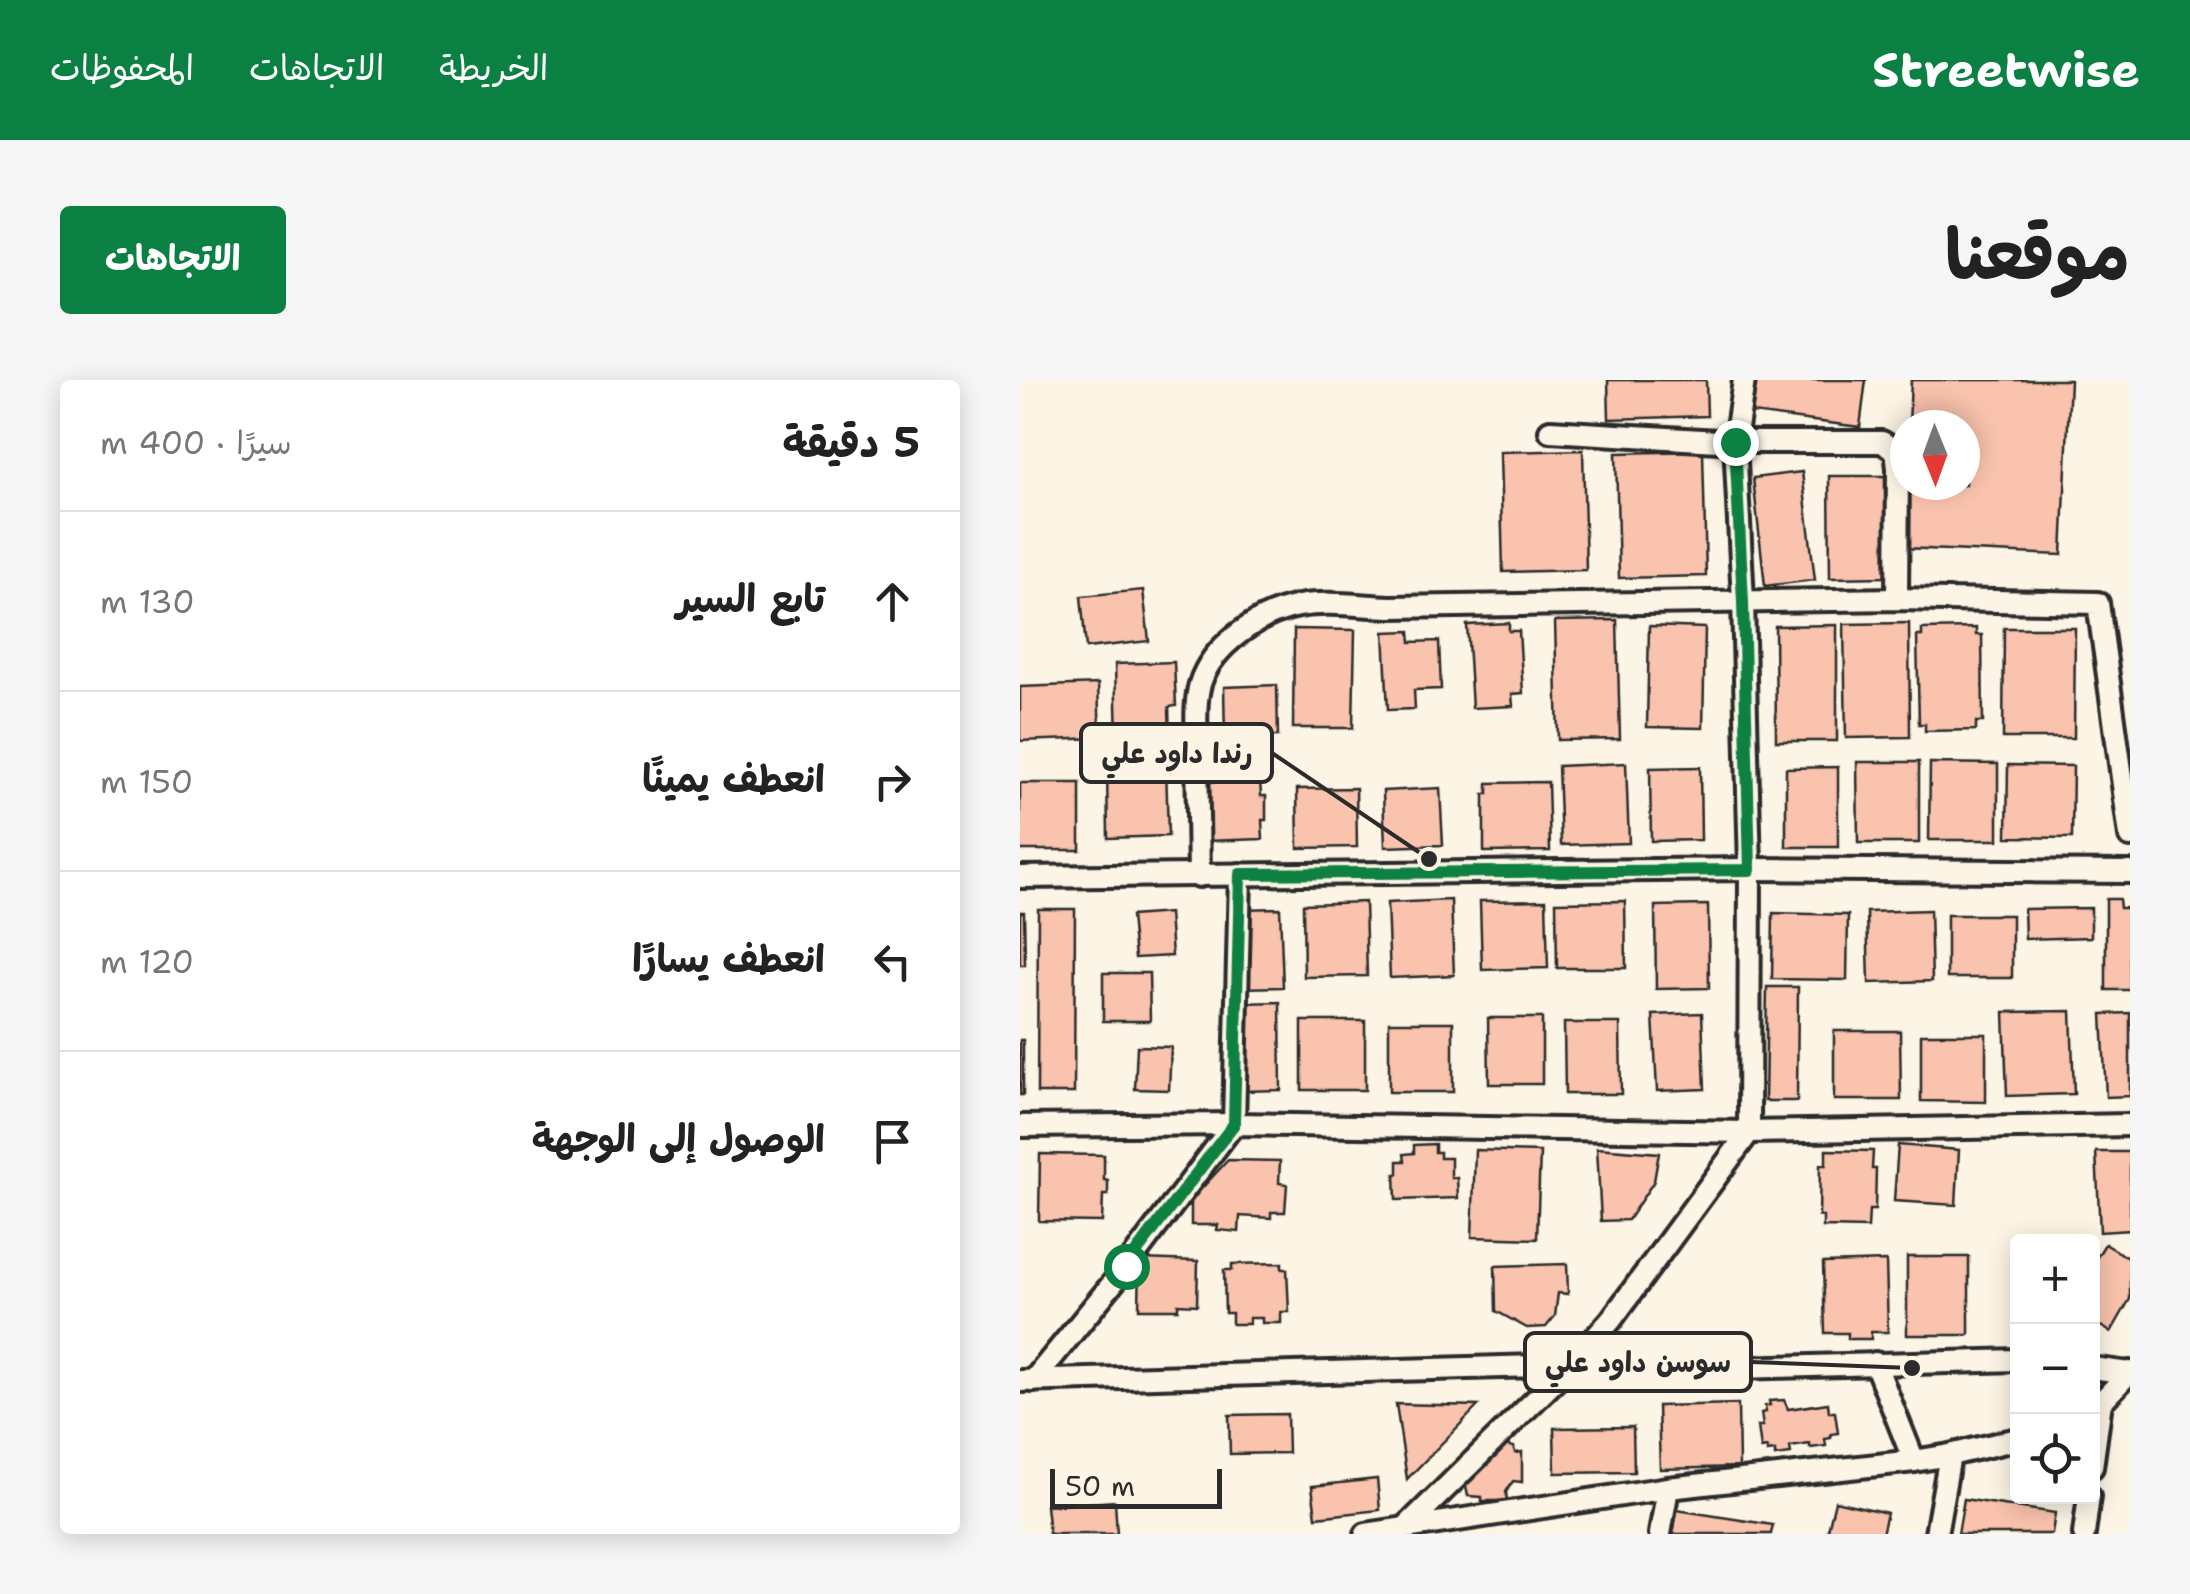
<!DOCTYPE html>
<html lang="ar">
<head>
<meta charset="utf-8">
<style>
	:root { --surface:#fff; --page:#f6f6f6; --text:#222; --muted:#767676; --line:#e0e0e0; --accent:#0b8043 }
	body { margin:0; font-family:"Shantell Sans","Playpen Sans Arabic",sans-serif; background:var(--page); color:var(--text); direction:rtl }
	.controls { position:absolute; right:30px; bottom:30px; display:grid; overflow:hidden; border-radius:10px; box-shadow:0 5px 25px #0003 }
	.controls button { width:90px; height:90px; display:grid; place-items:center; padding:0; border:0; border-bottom:2px solid var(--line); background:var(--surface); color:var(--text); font:50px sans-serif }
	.compass { position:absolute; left:870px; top:30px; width:90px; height:90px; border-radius:50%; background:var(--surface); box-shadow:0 5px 25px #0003; rotate:179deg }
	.scale { position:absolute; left:30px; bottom:25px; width:172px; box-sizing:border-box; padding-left:10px; border:5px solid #2b2b2b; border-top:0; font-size:28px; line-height:35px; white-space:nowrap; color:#2b2b2b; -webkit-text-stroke:8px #fcf5e5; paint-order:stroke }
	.stop { position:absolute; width:30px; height:30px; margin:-22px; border:8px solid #0b8043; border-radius:50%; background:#fff }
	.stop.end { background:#0b8043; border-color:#fff; box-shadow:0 2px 10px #0008 }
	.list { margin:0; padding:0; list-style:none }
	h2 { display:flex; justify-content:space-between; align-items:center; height:130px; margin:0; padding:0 40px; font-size:42px }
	h2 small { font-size:32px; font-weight:400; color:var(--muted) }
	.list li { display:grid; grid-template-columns:65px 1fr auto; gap:30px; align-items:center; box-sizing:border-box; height:180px; padding:0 40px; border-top:2px solid var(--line) }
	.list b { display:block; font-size:38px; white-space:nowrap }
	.list em { font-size:32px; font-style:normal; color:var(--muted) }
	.icon { flex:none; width:55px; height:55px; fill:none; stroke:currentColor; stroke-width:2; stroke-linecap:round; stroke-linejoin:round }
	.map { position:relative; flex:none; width:1110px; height:1154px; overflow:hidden; direction:ltr; border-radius:10px }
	header { display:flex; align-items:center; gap:60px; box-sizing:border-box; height:140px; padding:0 50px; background:var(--accent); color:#fff }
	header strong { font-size:48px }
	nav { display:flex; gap:55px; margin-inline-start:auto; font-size:35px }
	.intro { display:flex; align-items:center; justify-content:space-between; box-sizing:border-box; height:240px; padding:0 60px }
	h1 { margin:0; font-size:70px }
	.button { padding:25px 45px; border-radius:10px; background:var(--accent); color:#fff; font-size:35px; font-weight:700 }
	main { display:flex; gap:60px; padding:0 60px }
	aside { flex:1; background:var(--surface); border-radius:10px; box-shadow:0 5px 25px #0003 }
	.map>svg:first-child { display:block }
</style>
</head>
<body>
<header>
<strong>Streetwise</strong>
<nav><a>الخريطة</a><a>الاتجاهات</a><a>المحفوظات</a></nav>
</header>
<div class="intro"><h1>موقعنا</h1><a class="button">الاتجاهات</a></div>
<main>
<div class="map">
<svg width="1110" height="1154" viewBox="0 0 1110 1154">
	<rect width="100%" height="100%" fill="#fcf5e5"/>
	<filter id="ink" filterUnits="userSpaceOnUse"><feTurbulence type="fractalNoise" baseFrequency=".01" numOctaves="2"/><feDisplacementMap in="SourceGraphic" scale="20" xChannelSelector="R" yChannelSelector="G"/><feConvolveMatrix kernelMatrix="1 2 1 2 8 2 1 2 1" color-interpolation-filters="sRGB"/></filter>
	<g filter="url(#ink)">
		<g fill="#fac3ad" stroke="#2b2b2b" stroke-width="2.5">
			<path d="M 588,0 L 686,0 L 687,36 L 589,39 Z"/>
			<path d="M 736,0 L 846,0 L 840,47 L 732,33 Z"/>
			<path d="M 891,0 L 1050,0 L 1042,175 L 884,168 L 887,105 L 945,105 L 945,45 L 889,45 Z"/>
			<path d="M 563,70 L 566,190 L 483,192 L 480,72 Z"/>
			<path d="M 683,71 L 686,196 L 599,198 L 596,73 Z"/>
			<path d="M 782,92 L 795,200 L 745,206 L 733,98 Z"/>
			<path d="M 809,96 L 865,96 L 866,197 L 810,198 Z"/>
			<path d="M 123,210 L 129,261 L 66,268 L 61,216 Z"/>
			<path d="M 597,240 L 600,359 L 538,360 L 535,241 Z"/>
			<path d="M 489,243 L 489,251 L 499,251 L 503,313 L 492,314 L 493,326 L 452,328 L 447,245 Z"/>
			<path d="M 889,243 L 890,357 L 826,358 L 824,244 Z"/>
			<path d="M 817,245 L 817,361 L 756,361 L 755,246 Z"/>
			<path d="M 629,246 L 685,248 L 683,348 L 627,347 Z"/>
			<path d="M 956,248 L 956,255 L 962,255 L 963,342 L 956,342 L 956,350 L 905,351 L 905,344 L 899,344 L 897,256 L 902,256 L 902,249 Z"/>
			<path d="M 984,248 L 1055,248 L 1054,358 L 983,358 Z"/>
			<path d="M 274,249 L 335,250 L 333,348 L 273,348 Z"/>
			<path d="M 390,251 L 391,262 L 419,261 L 421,309 L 394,310 L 395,329 L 368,330 L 364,252 Z"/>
			<path d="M 154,282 L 156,326 L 149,327 L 150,360 L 97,361 L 95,284 Z"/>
			<path d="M 78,304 L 80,358 L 0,361 L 0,307 Z"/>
			<path d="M 257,305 L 258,356 L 205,358 L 204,307 Z"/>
			<path d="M 837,382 L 899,382 L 899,463 L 838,463 Z"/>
			<path d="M 606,383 L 609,463 L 541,465 L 538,386 Z"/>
			<path d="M 910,383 L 978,384 L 978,460 L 909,460 Z"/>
			<path d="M 146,384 L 148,456 L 88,458 L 87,386 Z"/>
			<path d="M 988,385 L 1053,386 L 1052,458 L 987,457 Z"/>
			<path d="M 680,387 L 681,460 L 631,461 L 630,388 Z"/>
			<path d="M 818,387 L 818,467 L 766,467 L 766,388 Z"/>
			<path d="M 240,400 L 241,416 L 246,416 L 246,440 L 242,440 L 243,459 L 185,461 L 183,402 Z"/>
			<path d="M 528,402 L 530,471 L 464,472 L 464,414 L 468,414 L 468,403 Z"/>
			<rect x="0" y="403" width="60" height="67"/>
			<path d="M 336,408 L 337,467 L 278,468 L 277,409 Z"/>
			<path d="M 420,408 L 423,465 L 365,467 L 363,411 Z"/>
			<path d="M 1086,519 L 1099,519 L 1100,528 L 1109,528 L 1110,610 L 1086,610 Z"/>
			<path d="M 431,520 L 434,595 L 370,598 L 367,523 Z"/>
			<path d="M 526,520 L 528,588 L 462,590 L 460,521 Z"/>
			<path d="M 605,521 L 606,588 L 537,588 L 536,522 Z"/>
			<path d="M 345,522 L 347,596 L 284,597 L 283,524 Z"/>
			<path d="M 688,525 L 689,608 L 636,609 L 635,526 Z"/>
			<path d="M 260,528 L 263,607 L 222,608 L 220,529 Z"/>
			<path d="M 1071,528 L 1071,557 L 1005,559 L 1004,529 Z"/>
			<path d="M 18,529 L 55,529 L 54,713 L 17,713 Z"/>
			<path d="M 910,530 L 912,601 L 849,603 L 847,532 Z"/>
			<path d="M 0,532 L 4,532 L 5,585 L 0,585 Z"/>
			<path d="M 149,533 L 152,576 L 115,578 L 111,536 Z"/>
			<path d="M 753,533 L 828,535 L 827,600 L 752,599 Z"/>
			<rect x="927" y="535" width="65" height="63"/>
			<path d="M 83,593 L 129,593 L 130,641 L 83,641 Z"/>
			<path d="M 747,607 L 778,607 L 777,721 L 745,721 Z"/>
			<path d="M 260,622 L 261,710 L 222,711 L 220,623 Z"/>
			<path d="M 1051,631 L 1054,714 L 987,716 L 984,632 Z"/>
			<path d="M 682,633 L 685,709 L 637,711 L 633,635 Z"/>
			<path d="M 1110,633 L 1110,716 L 1086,717 L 1082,634 Z"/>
			<path d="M 468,638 L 522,638 L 522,704 L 469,704 Z"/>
			<rect x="282" y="641" width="63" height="69"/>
			<rect x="369" y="642" width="64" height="70"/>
			<path d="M 544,643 L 600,643 L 601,714 L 545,714 Z"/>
			<path d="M 814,651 L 880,651 L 881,720 L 814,720 Z"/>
			<path d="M 901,654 L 966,654 L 966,722 L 901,721 Z"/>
			<rect x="0" y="660" width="3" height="55"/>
			<path d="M 117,666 L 151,667 L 149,710 L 115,709 Z"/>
			<path d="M 415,764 L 415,772 L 420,772 L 420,778 L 431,778 L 431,798 L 437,798 L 438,818 L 376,820 L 375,794 L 378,794 L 378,781 L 385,781 L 384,774 L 394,773 L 394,765 Z"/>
			<path d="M 878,765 L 939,770 L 936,825 L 874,821 Z"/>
			<path d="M 577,768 L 639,773 L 634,801 L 608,840 L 581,841 Z"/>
			<path d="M 455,770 L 520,772 L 517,859 L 452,857 Z"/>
			<path d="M 806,770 L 853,771 L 852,789 L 856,789 L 855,830 L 849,830 L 848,848 L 803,847 L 803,837 L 799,836 L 800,785 L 806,785 Z"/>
			<path d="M 1076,772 L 1110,772 L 1110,850 L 1080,852 Z"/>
			<path d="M 20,774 L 84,775 L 84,800 L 88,801 L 88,815 L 83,815 L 82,842 L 19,841 Z"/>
			<path d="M 208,780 L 260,781 L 259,803 L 267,804 L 265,832 L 251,832 L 251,838 L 220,836 L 219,852 L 197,850 L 198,845 L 171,845 L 171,820 Z"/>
			<path d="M 1085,864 L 1110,879 L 1110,919 L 1091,952 L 1072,941 L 1072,885 Z"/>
			<rect x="887" y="877" width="62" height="78"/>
			<path d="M 120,879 L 178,881 L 177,925 L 158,924 L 158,929 L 119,929 Z"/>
			<path d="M 866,881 L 868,952 L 851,952 L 851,959 L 828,959 L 828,953 L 805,953 L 803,883 Z"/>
			<path d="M 262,883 L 262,889 L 267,889 L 269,932 L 261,932 L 261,943 L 242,943 L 242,938 L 229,938 L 229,944 L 212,944 L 212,933 L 205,933 L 204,890 L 212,890 L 212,884 Z"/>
			<path d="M 547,884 L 548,914 L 538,913 L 535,936 L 526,947 L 507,948 L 476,931 L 475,886 Z"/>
			<path d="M 764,1020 L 768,1029 L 808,1023 L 809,1032 L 815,1032 L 818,1053 L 811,1054 L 811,1058 L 805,1059 L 806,1066 L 790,1068 L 790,1064 L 770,1067 L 771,1074 L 755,1076 L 755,1071 L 747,1072 L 747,1068 L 741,1069 L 738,1046 L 743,1046 L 741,1033 L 746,1032 L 745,1026 L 750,1025 L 749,1021 Z"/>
			<path d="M 376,1024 L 458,1026 L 387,1099 Z"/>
			<path d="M 718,1024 L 719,1087 L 640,1089 L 638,1026 Z"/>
			<path d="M 267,1034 L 268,1073 L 210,1074 L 209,1035 Z"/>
			<path d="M 613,1047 L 614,1092 L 535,1093 L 534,1048 Z"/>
			<path d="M 475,1063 L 494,1067 L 495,1073 L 502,1072 L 502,1102 L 493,1101 L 486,1112 L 487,1121 L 462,1121 L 462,1117 L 448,1116 L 444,1098 Z"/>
			<path d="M 357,1099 L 360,1130 L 296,1137 L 292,1106 Z"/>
			<path d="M 944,1119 L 1035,1133 L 1032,1154 L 938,1154 Z"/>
			<path d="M 95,1121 L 97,1154 L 29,1154 L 26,1126 Z"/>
			<path d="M 815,1121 L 867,1133 L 862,1154 L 807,1154 Z"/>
			<path d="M 657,1130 L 753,1145 L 751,1154 L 653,1154 Z"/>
		</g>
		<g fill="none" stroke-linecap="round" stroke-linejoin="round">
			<defs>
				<g id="street">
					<path d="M 530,51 L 715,62 L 724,0"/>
					<path d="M 179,496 C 178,455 178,414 177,373 C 177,351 174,325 180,304 C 192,265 240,233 279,226 C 308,221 340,226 370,227 L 877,219 L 1078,223 L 1110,456"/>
					<path d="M 0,497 L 730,489 L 1110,492"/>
					<path d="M 0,746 L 214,744 L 729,752 L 1110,745"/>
					<path d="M 855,983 L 894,1081"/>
					<path d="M 1072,988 L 1109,993"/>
					<path d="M 0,1001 L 551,985 L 717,988 L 998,980"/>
					<path d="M 13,1001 L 106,887 L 214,744 L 220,494"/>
					<path d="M 1072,1026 L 1081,1022 L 1110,992"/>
					<path d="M 1072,1087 L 1081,1022"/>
					<path d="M 386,1147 L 551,985 L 591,940 L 729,752 L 730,489 L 723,221 L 715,62 L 862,62 L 876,71 L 878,88 L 877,219"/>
					<path d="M 346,1154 L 648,1108 L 894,1081 L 930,1075 L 998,1059"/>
					<path d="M 640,1154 L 648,1108"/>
					<path d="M 916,1154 L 930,1075"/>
					<path d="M 1064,1154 L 1069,1116"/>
				</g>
			</defs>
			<use href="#street" stroke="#2b2b2b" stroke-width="28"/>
			<use href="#street" stroke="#fcf5e5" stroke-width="20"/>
		</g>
	</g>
	<g fill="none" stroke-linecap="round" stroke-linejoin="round" filter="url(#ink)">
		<path stroke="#0b8043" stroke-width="12" d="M 106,886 L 214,744 L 220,494 L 730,490 L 723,222 L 715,62"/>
	</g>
	<path fill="none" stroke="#2b2b2b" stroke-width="4" d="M409 479L252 373M892 988L731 982"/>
	<g fill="#2b2b2b" stroke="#fcf5e5" stroke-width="4">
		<circle cx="409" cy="479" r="10"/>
		<circle cx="892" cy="988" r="10"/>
	</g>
	<g fill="#fcf5e5" stroke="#2b2b2b" stroke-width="4">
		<rect x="61" y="344" width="191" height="58" rx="10"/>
		<rect x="505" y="953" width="226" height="58" rx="10"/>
	</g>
	<g font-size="28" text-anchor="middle" font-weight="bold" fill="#2b2b2b">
		<text x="157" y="383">رندا داود علي</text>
		<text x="618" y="992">سوسن داود علي</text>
	</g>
</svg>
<div class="controls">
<button>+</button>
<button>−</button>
<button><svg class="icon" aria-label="locate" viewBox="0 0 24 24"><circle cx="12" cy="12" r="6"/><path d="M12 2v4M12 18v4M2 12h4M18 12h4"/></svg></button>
</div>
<svg class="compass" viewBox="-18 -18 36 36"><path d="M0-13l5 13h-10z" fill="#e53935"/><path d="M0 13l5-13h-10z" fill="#767676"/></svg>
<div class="scale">50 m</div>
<div class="stop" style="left:106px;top:886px"></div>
<div class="stop end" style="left:715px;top:62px"></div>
</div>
<aside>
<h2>5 دقيقة<small>سيرًا · 400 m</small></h2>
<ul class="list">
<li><svg class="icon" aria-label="ahead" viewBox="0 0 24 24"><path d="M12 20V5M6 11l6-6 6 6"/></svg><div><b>تابع السير</b></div><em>130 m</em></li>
<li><svg class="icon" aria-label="right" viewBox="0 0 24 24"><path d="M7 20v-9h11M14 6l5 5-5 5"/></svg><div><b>انعطف يمينًا</b></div><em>150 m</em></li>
<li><svg class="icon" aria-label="left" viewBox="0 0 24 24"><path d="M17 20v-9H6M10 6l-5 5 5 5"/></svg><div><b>انعطف يسارًا</b></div><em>120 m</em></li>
<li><svg class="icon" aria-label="arrive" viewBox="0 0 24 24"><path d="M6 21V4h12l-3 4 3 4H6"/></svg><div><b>الوصول إلى الوجهة</b></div></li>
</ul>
</aside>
</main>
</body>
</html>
